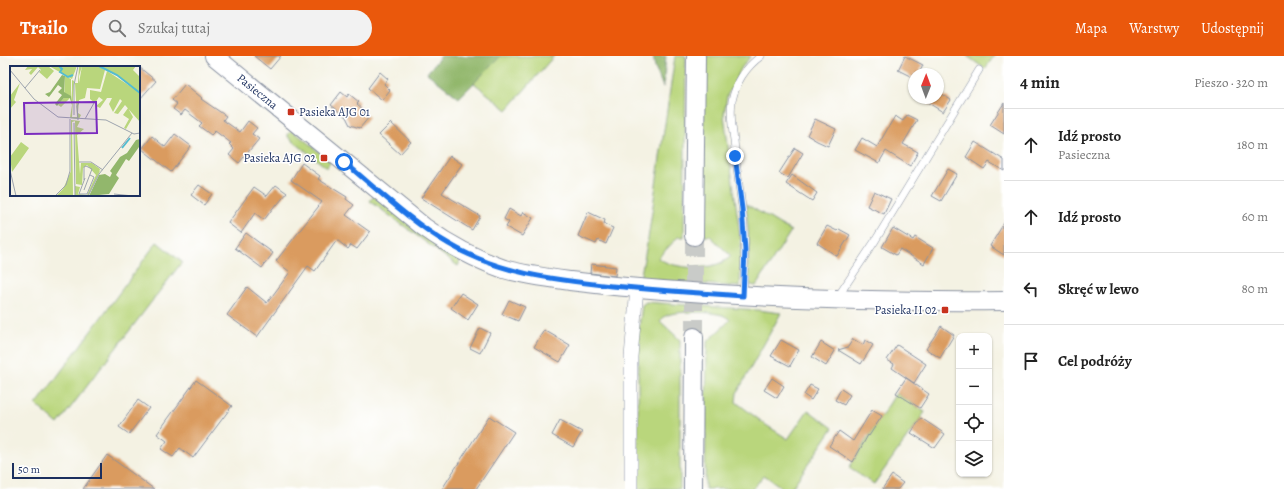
<!DOCTYPE html>
<html lang="pl">
<head>
<meta charset="utf-8">
<style>
	:root { --surface:#fff; --page:#f2f2f2; --text:#222; --muted:#767676; --line:#e0e0e0; --accent:#ea580c }
	body { margin:0; font-family:Alegreya,serif; background:var(--page); color:var(--text) }
	.controls { position:absolute; right:12px; bottom:12px; display:grid; overflow:hidden; border-radius:8px; box-shadow:0 1px 3px #0004 }
	.controls button { width:36px; height:36px; display:grid; place-items:center; padding:0; border:0; border-bottom:1px solid var(--line); background:var(--surface); color:var(--text); font:20px sans-serif }
	.compass { position:absolute; left:908px; top:12px; width:36px; height:36px; border-radius:50%; background:var(--surface); box-shadow:0 1px 3px #0004; rotate:1deg }
	.scale { position:absolute; left:12px; bottom:10px; width:90px; box-sizing:border-box; padding-left:4px; border:2px solid #1b2f5e; border-top:0; font-size:11px; line-height:14px; white-space:nowrap; color:#1b2f5e; -webkit-text-stroke:3px #fff; paint-order:stroke }
	.stop { position:absolute; width:12px; height:12px; margin:-9px; border:3px solid #1a73e8; border-radius:50%; background:#fff }
	.stop.end { background:#1a73e8; border-color:#fff; box-shadow:0 1px 4px #0008 }
	.list { margin:0; padding:0; list-style:none }
	h2 { display:flex; justify-content:space-between; align-items:center; height:52px; margin:0; padding:0 16px; font-size:17px }
	h2 small { font-size:13px; font-weight:400; color:var(--muted) }
	.list li { display:grid; grid-template-columns:26px 1fr auto; gap:12px; align-items:center; box-sizing:border-box; height:72px; padding:0 16px; border-top:1px solid var(--line) }
	.list b { display:block; font-size:15px; white-space:nowrap }
	.list p { margin:0; font-size:13px; white-space:nowrap; color:var(--muted) }
	.list em { font-size:13px; font-style:normal; color:var(--muted) }
	.icon { flex:none; width:22px; height:22px; fill:none; stroke:currentColor; stroke-width:2; stroke-linecap:round; stroke-linejoin:round }
	.map { position:relative; flex:none; width:1004px; height:433px; overflow:hidden }
	header { display:flex; align-items:center; gap:24px; box-sizing:border-box; height:56px; padding:0 20px; background:var(--accent); color:#fff }
	header strong { font-size:19px }
	nav { display:flex; gap:22px; margin-inline-start:auto; font-size:14px }
	.search { width:280px; height:36px; background:var(--page); display:flex; align-items:center; gap:10px; box-sizing:border-box; padding:0 14px; border-radius:22px; color:var(--muted); font-size:15px }
	main { display:flex }
	aside { flex:1; background:var(--surface) }
	.map>svg:first-child { display:block }
</style>
</head>
<body>
<header>
<strong>Trailo</strong>
<div class="search"><svg class="icon" aria-label="search" viewBox="0 0 24 24"><circle cx="10" cy="10" r="6"/><path d="M15 15l6 6"/></svg>Szukaj tutaj</div>
<nav><a>Mapa</a><a>Warstwy</a><a>Udostępnij</a></nav>
</header>
<main>
<div class="map">
<svg width="1004" height="433" viewBox="0 0 1004 433">
	<rect width="100%" height="100%" fill="#fff"/>
	<filter id="ink" filterUnits="userSpaceOnUse"><feTurbulence type="fractalNoise" baseFrequency=".025" numOctaves="2"/><feDisplacementMap in="SourceGraphic" scale="8" xChannelSelector="R" yChannelSelector="G"/><feConvolveMatrix kernelMatrix="1 2 1 2 8 2 1 2 1" color-interpolation-filters="sRGB"/></filter>
	<filter id="wash" filterUnits="userSpaceOnUse"><feTurbulence type="fractalNoise" baseFrequency=".012" numOctaves="4" result="noise"/><feDisplacementMap in="SourceGraphic" scale="16" xChannelSelector="R" yChannelSelector="G"/><feGaussianBlur stdDeviation="0.9" result="paint"/><feColorMatrix in="noise" values="0 0 0 0 0 0 0 0 0 0 0 0 0 0 0 0 0 1.4 0 .05"/><feComposite in="paint" operator="in"/></filter>
	<g filter="url(#wash)">
		<rect width="100%" height="100%" fill="#f4f2e3"/>
		<g fill="#b9d67c" stroke="#6a826d">
			<path d="M 501,0 L 554,0 L 507,54 L 474,27 Z"/>
			<path d="M 675,0 L 686,0 L 684,181 L 678,181 L 658,202 C 675,214 716,216 731,200 L 710,180 L 703,180 L 704,0 L 751,0 L 742,11 L 727,40 L 724,59 L 741,187 L 740,231 L 640,223 L 648,183 Z"/>
			<path d="M 967,0 L 994,0 L 985,13 Z"/>
			<path d="M 292,74 L 328,103 L 330,106 L 327,112 L 288,81 L 288,78 Z"/>
			<path d="M 374,140 L 461,202 L 458,210 L 370,145 Z"/>
			<path d="M 746,148 L 791,175 L 756,230 L 747,228 L 749,187 Z"/>
			<path d="M 157,186 L 182,206 L 58,368 L 36,349 Z"/>
			<path d="M 646,246 L 758,254 L 781,257 L 737,337 L 736,346 L 766,369 L 788,383 L 808,354 L 833,372 L 791,433 L 784,433 L 764,419 L 753,433 L 705,433 L 707,286 L 730,264 C 728,262 725,260 722,259 C 713,256 681,255 671,258 C 666,259 664,261 660,265 L 680,284 L 680,433 L 638,433 L 638,279 L 642,249 Z"/>
			<path d="M 896,337 L 925,356 L 874,428 L 849,412 Z"/>
		</g>
		<g fill="#92b76c" stroke="#567365">
			<path d="M 441,0 L 501,0 L 459,42 L 427,17 Z"/>
			<path d="M 653,0 L 666,0 L 663,31 L 655,11 Z"/>
		</g>
		<g id="blocks">
			<g fill="#da9b5f">
				<path d="M 254,0 L 281,0 L 270,13 Z"/>
				<path d="M 905,0 L 923,9 L 919,18 L 914,18 L 914,22 L 898,14 Z"/>
				<path d="M 139,11 L 156,25 L 139,44 Z"/>
				<path d="M 380,16 L 388,23 L 384,28 L 390,34 L 382,44 L 368,32 Z"/>
				<path d="M 185,28 L 202,42 L 201,43 L 226,60 L 223,64 L 240,76 L 248,65 L 257,72 L 252,78 L 259,83 L 239,107 L 229,99 L 234,93 L 229,88 L 231,87 L 215,75 L 211,79 L 199,70 L 202,67 L 185,54 L 181,59 L 173,53 L 177,48 L 172,44 Z"/>
				<path d="M 341,36 L 347,41 L 349,38 L 359,46 L 357,48 L 365,55 L 364,57 L 369,61 L 360,72 L 350,69 L 346,61 L 331,49 Z"/>
				<path d="M 938,36 L 951,44 L 943,56 L 920,42 L 938,42 Z"/>
				<path d="M 1004,47 L 1004,78 L 990,69 Z"/>
				<path d="M 907,59 L 917,64 L 903,88 L 918,96 L 910,110 L 886,95 L 879,107 L 855,94 L 862,82 L 877,91 L 895,60 L 903,65 Z"/>
				<path d="M 815,63 L 836,73 L 828,90 L 817,85 L 807,79 Z"/>
				<path d="M 391,67 L 411,86 L 400,98 L 379,79 Z"/>
				<path d="M 175,78 L 191,90 L 171,116 L 142,93 L 152,80 L 165,91 Z"/>
				<path d="M 975,86 L 1004,104 L 1004,115 L 989,106 L 984,113 L 966,101 Z"/>
				<path d="M 795,92 L 803,97 L 788,122 L 779,117 Z"/>
				<path d="M 450,100 L 462,108 L 442,137 L 480,160 L 472,174 L 421,142 Z"/>
				<path d="M 302,107 L 320,120 L 318,123 L 347,141 L 346,143 L 354,149 L 346,159 L 370,176 L 357,193 L 351,189 L 348,193 L 337,184 L 315,215 L 308,210 L 257,281 L 227,259 L 247,231 L 267,247 L 290,216 L 276,205 L 322,146 L 291,124 Z"/>
				<path d="M 948,113 L 957,118 L 941,145 L 932,140 Z"/>
				<path d="M 792,119 L 817,137 L 812,145 L 786,128 Z"/>
				<path d="M 199,129 L 212,138 L 204,149 L 191,139 Z"/>
				<path d="M 276,129 L 287,137 L 277,149 L 276,148 L 264,164 L 255,157 L 241,177 L 228,167 L 254,131 L 267,140 Z"/>
				<path d="M 874,135 L 891,143 L 884,158 L 867,150 Z"/>
				<path d="M 509,153 L 521,160 L 523,156 L 533,162 L 522,180 L 506,171 L 509,166 L 504,163 Z"/>
				<path d="M 588,156 L 605,164 L 604,168 L 613,172 L 606,188 L 598,184 L 596,188 L 578,180 Z"/>
				<path d="M 1004,167 L 1004,199 L 990,190 Z"/>
				<path d="M 827,170 L 837,175 L 839,173 L 850,179 L 837,200 L 817,187 Z"/>
				<path d="M 893,172 L 913,184 L 915,181 L 933,192 L 924,208 L 900,193 L 896,199 L 882,191 Z"/>
				<path d="M 246,177 L 273,197 L 262,212 L 235,192 Z"/>
				<path d="M 591,208 L 616,211 L 615,220 L 590,217 Z"/>
				<path d="M 461,237 L 478,248 L 468,264 L 451,252 Z"/>
				<path d="M 509,244 L 525,251 L 518,265 L 502,258 Z"/>
				<path d="M 941,270 L 954,279 L 940,302 L 926,293 Z"/>
				<path d="M 480,272 L 490,277 L 480,297 L 470,292 Z"/>
				<path d="M 544,274 L 570,289 L 560,306 L 534,291 Z"/>
				<path d="M 853,283 L 863,289 L 865,284 L 873,289 L 861,308 L 838,294 L 848,291 Z"/>
				<path d="M 781,284 L 799,294 L 790,310 L 771,300 Z"/>
				<path d="M 821,286 L 835,295 L 826,310 L 812,301 Z"/>
				<path d="M 897,289 L 926,308 L 914,327 L 892,312 L 894,308 L 887,304 Z"/>
				<path d="M 772,322 L 784,330 L 777,342 L 764,334 Z"/>
				<path d="M 906,322 L 929,338 L 920,352 L 896,337 Z"/>
				<path d="M 196,324 L 232,350 L 193,402 L 180,392 L 173,401 L 161,393 L 167,385 L 157,378 Z"/>
				<path d="M 810,329 L 818,333 L 811,344 L 804,339 Z"/>
				<path d="M 841,333 L 850,339 L 844,349 L 835,344 Z"/>
				<path d="M 138,344 L 149,352 L 129,378 L 119,371 Z"/>
				<path d="M 872,354 L 882,360 L 869,380 L 868,379 L 853,406 L 829,390 L 839,375 L 853,385 Z"/>
				<path d="M 489,360 L 514,376 L 476,433 L 442,433 Z"/>
				<path d="M 921,362 L 945,378 L 935,392 L 911,377 Z"/>
				<path d="M 560,364 L 582,376 L 573,391 L 552,379 Z"/>
				<path d="M 107,399 L 154,433 L 83,433 Z"/>
				<path d="M 892,419 L 903,427 L 898,433 L 882,433 Z"/>
			</g>
		</g>
	</g>
	<g filter="url(#ink)">
		<use href="#blocks" fill-opacity="0" stroke="#8890a0" stroke-width="1"/>
		<g fill="none" stroke-linecap="round" stroke-linejoin="round">
			<path stroke="#c9cbc8" stroke-width="18" stroke-dasharray="18 9" stroke-linecap="butt" d="M 694,281 L 694,180"/>
			<defs>
				<g id="lane">
					<path d="M 743,239 C 745,210 746,180 742,151 C 739,129 736,107 734,84 C 732,72 730,58 732,45 C 736,26 746,11 761,0"/>
					<path d="M 837,242 L 875,185 L 979,14"/>
				</g>
				<path id="street" d="M 631,433 L 631,301 L 637,232"/>
				<g id="secondary">
					<path id="s1" d="M 214,0 L 424,171 C 449,189 475,203 504,213 C 525,219 548,222 570,225 C 601,229 632,232 663,234 C 776,243 890,246 1004,245"/>
					<path d="M 694,180 L 696,0"/>
					<path d="M 693,433 L 694,281"/>
				</g>
			</defs>
			<use href="#lane" stroke="#8890a0" stroke-width="8"/>
			<use href="#street" stroke="#8890a0" stroke-width="14"/>
			<use href="#secondary" stroke="#8890a0" stroke-width="20"/>
			<use href="#lane" stroke="#fff" stroke-width="7"/>
			<use href="#street" stroke="#fff" stroke-width="13"/>
			<use href="#secondary" stroke="#fff" stroke-width="18"/>
		</g>
	</g>
	<g fill="none" stroke-linecap="round" stroke-linejoin="round" filter="url(#ink)">
		<path stroke="#1a73e8" stroke-width="5" d="M 344,106 C 378,134 411,166 449,188 C 499,218 556,224 612,230 C 656,234 699,237 743,240 L 745,194 L 742,153 L 735,100"/>
	</g>
	<g fill="#c8321e" stroke="#fff" stroke-width="1.5">
		<rect x="287" y="52" width="8" height="8" rx="2"/>
		<rect x="320" y="98" width="8" height="8" rx="2"/>
		<rect x="941" y="250" width="8" height="8" rx="2"/>
	</g>
	<g text-anchor="middle" stroke-width="3" stroke-linejoin="round" paint-order="stroke">
		<g font-size="12" fill="#1b2f5e" stroke="#fff">
			<text dy="4" stroke="none"><textPath href="#s1" startOffset="56">Pasieczna</textPath></text>
		</g>
		<g font-size="12" fill="#1b2f5e" stroke="#fff" text-anchor="end">
			<text x="299" y="60" text-anchor="start">Pasieka AJG 01</text>
			<text x="316" y="106">Pasieka AJG 02</text>
			<text x="937" y="258">Pasieka II 02</text>
		</g>
	</g>
	<g transform="translate(10 10)">
		<rect width="130" height="130" fill="#f4f2e3"/>
		<path d="M 18,0 L 38,0 L 44,5 L 37,13 L 29,6 L 31,4 L 28,1 L 21,9 L 19,7 L 22,3 L 15,4 ZM 39,0 L 67,0 L 62,13 ZM 69,0 L 72,0 L 69,10 L 69,17 L 72,0 L 88,0 L 95,4 L 90,23 L 77,22 L 75,32 L 69,34 L 68,47 L 71,49 L 69,53 L 60,52 L 62,39 L 60,32 L 51,41 L 48,39 L 54,32 L 55,10 L 61,13 L 61,24 L 62,38 L 62,14 L 64,15 L 62,51 L 67,51 L 65,17 L 68,17 ZM 90,0 L 126,0 L 123,4 L 130,11 L 130,56 L 115,39 L 108,48 L 104,47 L 112,35 L 110,33 L 103,46 L 99,38 L 102,32 L 97,32 L 90,42 L 86,40 L 93,34 L 89,31 L 85,37 L 80,33 L 80,24 L 91,26 L 97,5 L 129,26 L 107,9 ZM 10,17 L 4,34 L 6,36 L 0,43 L 0,30 ZM 118,42 L 123,51 L 116,63 L 114,62 L 119,53 L 113,49 ZM 61,54 L 70,55 L 67,61 L 74,63 L 67,69 L 70,108 L 71,97 L 82,97 L 90,103 L 89,106 L 91,103 L 78,130 L 65,130 L 65,120 L 70,121 L 68,128 L 77,129 L 86,109 L 77,99 L 73,102 L 72,119 L 66,118 L 65,55 L 62,56 L 63,130 L 46,130 L 53,123 L 61,105 ZM 11,76 L 19,82 L 2,106 L 0,91 Z" fill="#b9d67c"/>
		<path d="M 52,9 L 55,10 L 54,26 L 61,30 L 62,39 L 60,32 L 54,32 L 47,40 L 45,38 L 52,29 L 48,26 L 52,22 L 48,19 L 39,31 L 35,28 L 40,26 ZM 130,73 L 129,81 L 119,95 L 116,93 L 106,109 L 109,112 L 99,128 L 79,130 L 89,109 L 95,108 L 100,111 L 102,107 L 100,105 L 110,91 L 117,87 L 126,74 Z" fill="#92b76c"/>
		<path fill="none" stroke="#53bcd0" stroke-width="2" d="M 49,0 L 52,3 L 50,6 L 58,11 L 63,9M 89,0 L 107,9 L 130,27M 112,82 L 120,72"/>
		<path fill="none" stroke="#9da4ae" stroke-width="1" d="M 0,4 L 24,33 L 48,51 L 96,54 L 124,68 L 130,67M 15,22 L 30,4M 64,49 L 64,19 L 68,0M 75,53 L 84,37M 68,54 L 67,40 L 70,35M 64,57 L 65,130M 69,96 L 81,96 L 93,104M 0,104 L 6,130M 75,112 L 69,128 L 77,128 L 84,111 L 80,109M 74,124 L 82,103 L 76,100 L 74,101 L 74,114M 104,128 L 123,130M 45,130 L 56,119 L 60,105 L 60,53M 78,130 L 89,108 L 122,67"/>
		<path fill="#7b2cbf" fill-opacity="0.15" stroke="#7b2cbf" stroke-width="2" d="M 86,36 L 87,67 L 15,68 L 14,37 Z"/>
		<rect width="130" height="130" fill="none" stroke="#1b2f5e" stroke-width="2"/>
	</g>
</svg>
<div class="controls">
<button>+</button>
<button>−</button>
<button><svg class="icon" aria-label="locate" viewBox="0 0 24 24"><circle cx="12" cy="12" r="6"/><path d="M12 2v4M12 18v4M2 12h4M18 12h4"/></svg></button>
<button><svg class="icon" aria-label="layers" viewBox="0 0 24 24"><path d="M12 4l9 5-9 5-9-5zM3 14l9 5 9-5"/></svg></button>
</div>
<svg class="compass" viewBox="-18 -18 36 36"><path d="M0-13l5 13h-10z" fill="#e53935"/><path d="M0 13l5-13h-10z" fill="#767676"/></svg>
<div class="scale">50 m</div>
<div class="stop" style="left:344px;top:106px"></div>
<div class="stop end" style="left:735px;top:100px"></div>
</div>
<aside>
<h2>4 min<small>Pieszo · 320 m</small></h2>
<ul class="list">
<li><svg class="icon" aria-label="ahead" viewBox="0 0 24 24"><path d="M12 20V5M6 11l6-6 6 6"/></svg><div><b>Idź prosto</b><p>Pasieczna</p></div><em>180 m</em></li>
<li><svg class="icon" aria-label="ahead" viewBox="0 0 24 24"><path d="M12 20V5M6 11l6-6 6 6"/></svg><div><b>Idź prosto</b></div><em>60 m</em></li>
<li><svg class="icon" aria-label="left" viewBox="0 0 24 24"><path d="M17 20v-9H6M10 6l-5 5 5 5"/></svg><div><b>Skręć w lewo</b></div><em>80 m</em></li>
<li><svg class="icon" aria-label="arrive" viewBox="0 0 24 24"><path d="M6 21V4h12l-3 4 3 4H6"/></svg><div><b>Cel podróży</b></div></li>
</ul>
</aside>
</main>
</body>
</html>
